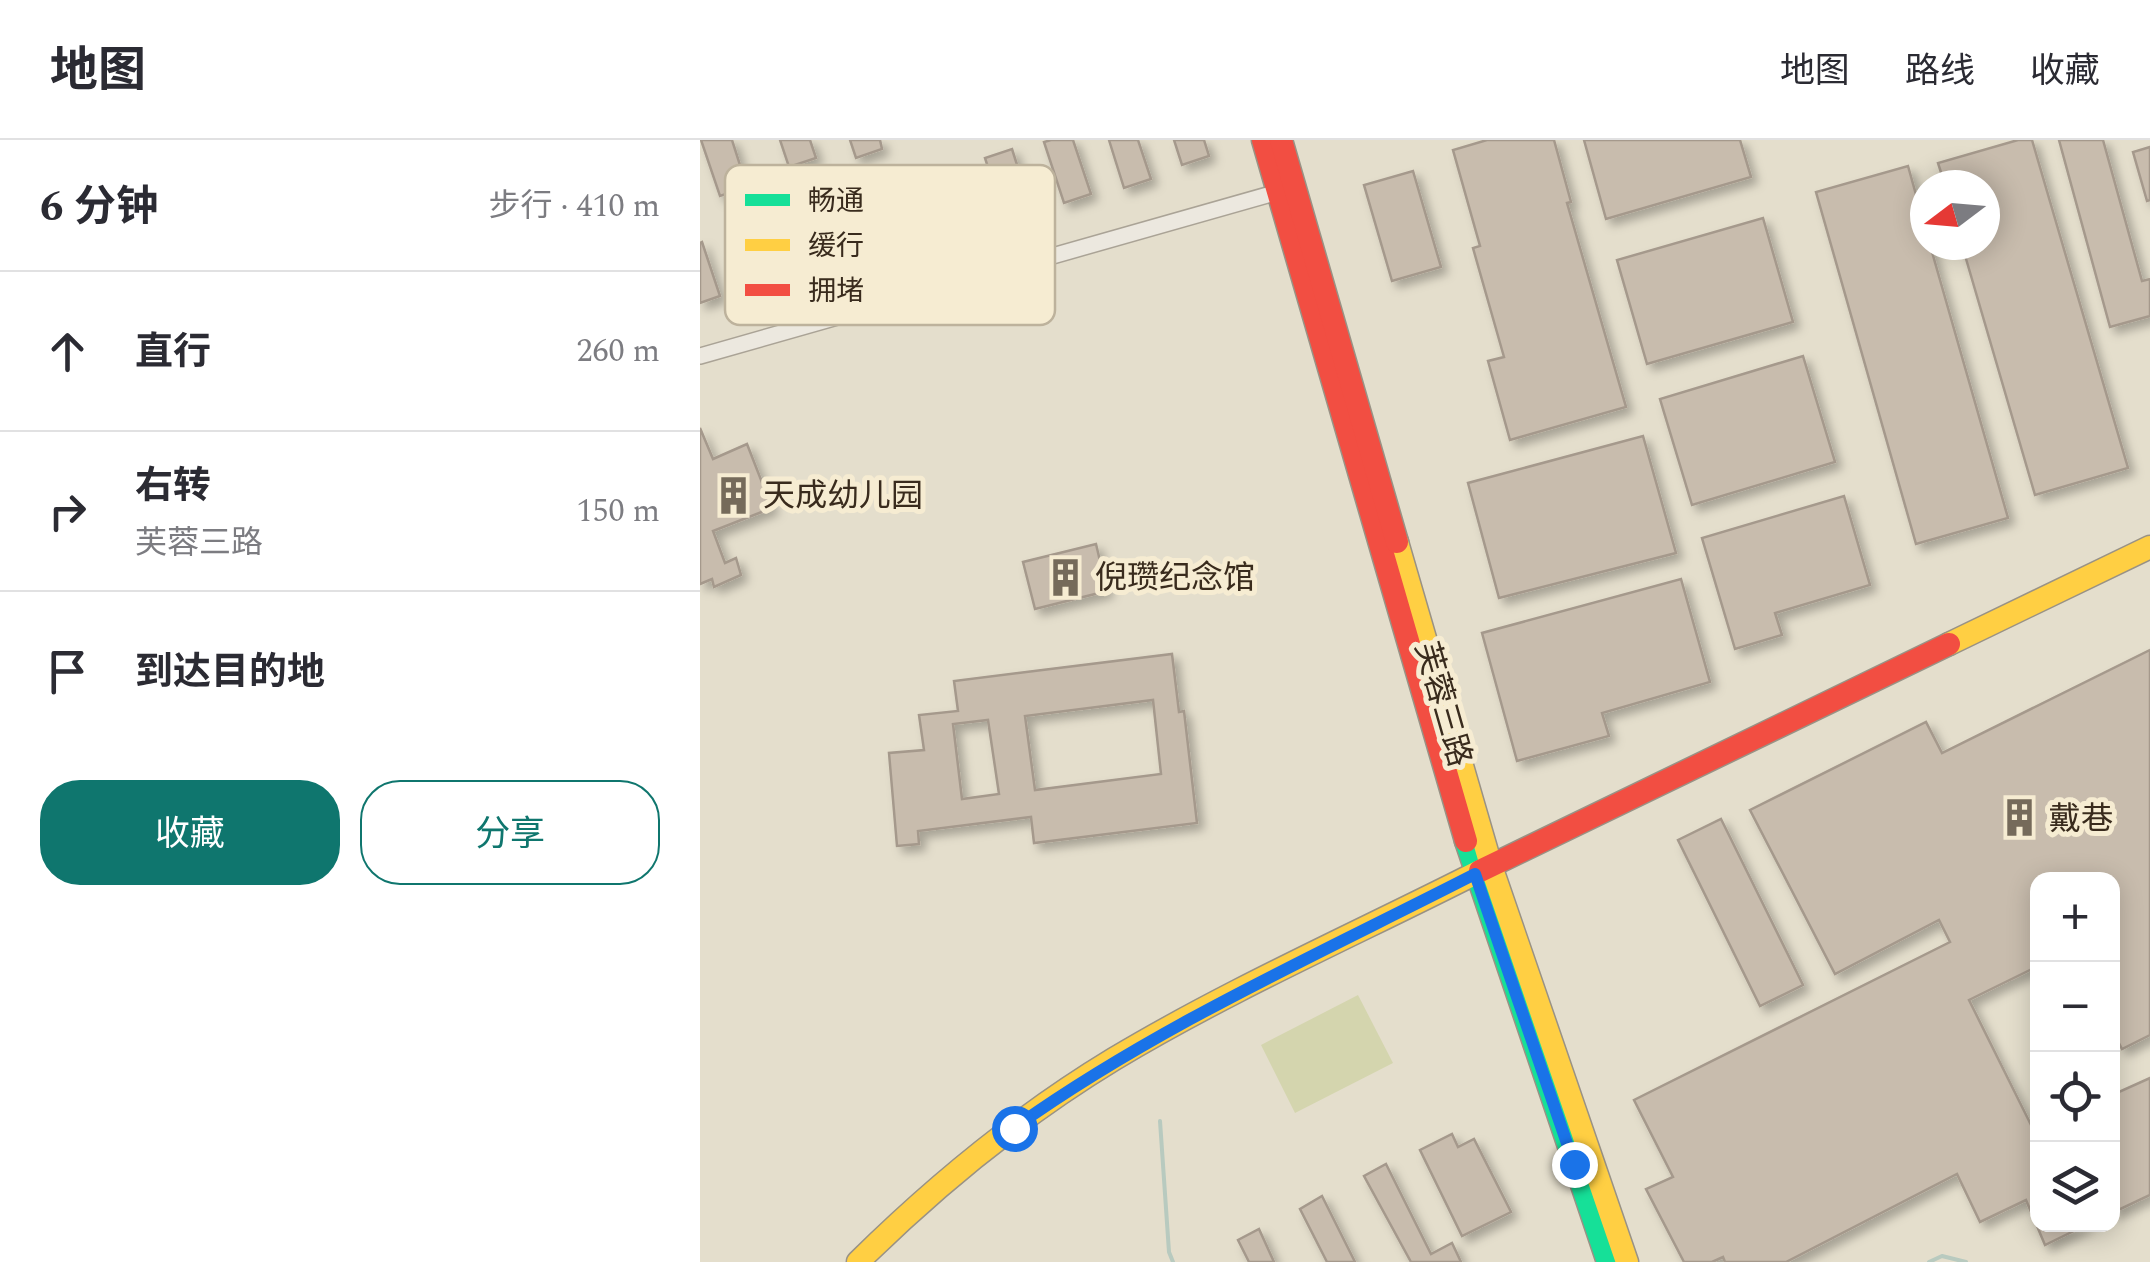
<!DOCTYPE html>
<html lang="zh">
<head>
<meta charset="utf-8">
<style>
	:root { --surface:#fff; --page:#f2f2f3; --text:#2b2b33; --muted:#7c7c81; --line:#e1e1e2; --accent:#0f766e }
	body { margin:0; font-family:Spectral,"Noto Sans SC",serif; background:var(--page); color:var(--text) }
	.controls { position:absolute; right:30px; bottom:30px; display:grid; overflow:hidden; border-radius:20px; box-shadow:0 5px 25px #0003 }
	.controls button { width:90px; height:90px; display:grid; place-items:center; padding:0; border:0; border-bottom:2px solid var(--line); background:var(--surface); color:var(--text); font:50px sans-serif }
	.compass { position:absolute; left:1210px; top:30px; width:90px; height:90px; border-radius:50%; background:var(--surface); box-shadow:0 5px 25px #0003; rotate:254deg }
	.stop { position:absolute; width:30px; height:30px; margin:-22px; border:8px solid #1a73e8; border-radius:50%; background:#fff }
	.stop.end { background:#1a73e8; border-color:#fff; box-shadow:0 2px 10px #0008 }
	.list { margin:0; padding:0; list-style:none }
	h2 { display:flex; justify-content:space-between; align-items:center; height:130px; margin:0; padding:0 40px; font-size:42px }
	h2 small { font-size:32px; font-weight:400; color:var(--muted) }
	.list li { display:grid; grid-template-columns:65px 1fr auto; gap:30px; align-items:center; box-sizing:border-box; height:160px; padding:0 40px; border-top:2px solid var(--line) }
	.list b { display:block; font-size:38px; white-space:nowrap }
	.list p { margin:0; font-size:32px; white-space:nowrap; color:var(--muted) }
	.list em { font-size:32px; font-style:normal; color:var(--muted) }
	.actions { display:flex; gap:20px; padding:30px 40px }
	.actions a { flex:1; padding:22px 0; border:2px solid var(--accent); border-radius:40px; text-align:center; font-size:35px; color:var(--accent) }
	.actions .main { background:var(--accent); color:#fff }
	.icon { flex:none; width:55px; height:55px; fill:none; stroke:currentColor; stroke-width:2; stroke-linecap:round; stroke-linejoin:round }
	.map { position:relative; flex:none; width:1450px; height:1122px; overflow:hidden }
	header { display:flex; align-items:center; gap:60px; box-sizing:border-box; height:140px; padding:0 50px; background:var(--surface); border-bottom:2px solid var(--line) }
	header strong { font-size:48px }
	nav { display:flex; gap:55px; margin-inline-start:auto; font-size:35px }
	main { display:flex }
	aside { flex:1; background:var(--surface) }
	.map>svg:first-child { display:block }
</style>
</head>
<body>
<header>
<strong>地图</strong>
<nav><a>地图</a><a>路线</a><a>收藏</a></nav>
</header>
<main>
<aside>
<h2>6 分钟<small>步行 · 410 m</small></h2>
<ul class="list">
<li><svg class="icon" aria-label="ahead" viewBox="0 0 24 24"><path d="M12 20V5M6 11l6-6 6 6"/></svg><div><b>直行</b></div><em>260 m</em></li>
<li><svg class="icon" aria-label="right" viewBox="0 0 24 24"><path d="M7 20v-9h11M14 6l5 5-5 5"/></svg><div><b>右转</b><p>芙蓉三路</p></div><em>150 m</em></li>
<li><svg class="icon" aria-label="arrive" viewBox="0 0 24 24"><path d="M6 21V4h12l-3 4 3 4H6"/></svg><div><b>到达目的地</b></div></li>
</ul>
<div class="actions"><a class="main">收藏</a><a>分享</a></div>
</aside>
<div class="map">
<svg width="1450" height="1122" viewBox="0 0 1450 1122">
	<defs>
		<filter id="shadow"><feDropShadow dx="6" dy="6" stdDeviation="5" flood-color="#0004"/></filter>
	</defs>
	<rect width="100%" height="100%" fill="#e4decc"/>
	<path fill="#d4d5ae" d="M 658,855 L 693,923 L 595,973 L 561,905 Z"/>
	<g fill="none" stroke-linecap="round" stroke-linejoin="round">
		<g stroke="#b8cabf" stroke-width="4">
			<path d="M 460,981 L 469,1112 L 473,1122"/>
			<path d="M 1229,1122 L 1242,1116 L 1266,1122"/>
		</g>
	</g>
	<g fill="#c8bcad" stroke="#a5998c" stroke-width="2.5" fill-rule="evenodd" filter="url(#shadow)">
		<path d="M 1,0 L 32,0 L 47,47 L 20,56 Z"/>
		<path d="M 80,0 L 110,0 L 116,18 L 89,27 Z"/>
		<path d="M 150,0 L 180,0 L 182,9 L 156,18 Z"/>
		<path d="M 351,0 L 373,0 L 391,54 L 364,63 L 344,2 Z"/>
		<path d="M 409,0 L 438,0 L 451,39 L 424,48 Z"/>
		<path d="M 474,0 L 504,0 L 509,16 L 482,25 Z"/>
		<path d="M 787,0 L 854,0 L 871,62 L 867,63 L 926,267 L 810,300 L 788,221 L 804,217 L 773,108 L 780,106 L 753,10 Z"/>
		<path d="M 884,0 L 1040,0 L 1051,37 L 906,79 Z"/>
		<path d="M 1318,0 L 1332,0 L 1428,328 L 1335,355 L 1262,105 L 1285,105 L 1285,45 L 1245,45 L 1238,23 Z"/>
		<path d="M 1359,0 L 1403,0 L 1442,141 L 1450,139 L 1450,176 L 1410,187 Z"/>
		<path d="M 1450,7 L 1450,60 L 1447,61 L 1433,12 Z"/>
		<path d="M 312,9 L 331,69 L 304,78 L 285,18 Z"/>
		<path d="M 1208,26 L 1225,87 L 1225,105 L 1230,105 L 1308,378 L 1216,404 L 1116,52 Z"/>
		<path d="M 713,31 L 741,127 L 692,141 L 664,45 Z"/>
		<path d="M 1063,78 L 1093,182 L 947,224 L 917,120 Z"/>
		<path d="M 2,102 L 20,156 L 0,163 L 0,103 Z"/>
		<path d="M 1103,216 L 1135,322 L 992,365 L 960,259 Z"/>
		<path d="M 0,288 L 13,319 L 47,304 L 72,368 L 13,391 L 25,423 L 36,418 L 41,435 L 14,447 L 12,439 L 0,444 Z"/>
		<path d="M 943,296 L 976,413 L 799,458 L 768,343 Z"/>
		<path d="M 1144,356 L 1170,445 L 1075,473 L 1082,495 L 1035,509 L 1002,398 Z"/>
		<path d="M 396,404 L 407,451 L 335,469 L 323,422 Z"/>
		<path d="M 981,439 L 1010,542 L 902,573 L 909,596 L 817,621 L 782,493 Z"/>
		<path d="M 1450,510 L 1450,895 L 1422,909 L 1412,890 L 1412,740 L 1338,740 L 1338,826 L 1269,860 L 1333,989 L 1338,987 L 1338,1084 L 1388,1084 L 1345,1105 L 1326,1060 L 1280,1082 L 1257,1034 L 1086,1122 L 1025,1122 L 1023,1117 L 1012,1122 L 984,1122 L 946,1049 L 973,1037 L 934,960 L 1250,802 L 1239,780 L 1135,834 L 1050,670 L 1226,582 L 1242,613 Z"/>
		<path d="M 472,514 L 479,572 L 484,571 L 497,683 L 334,703 L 331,677 L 218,691 L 219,704 L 197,706 L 189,613 L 224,610 L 219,575 L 258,571 L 254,541 ZM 453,560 L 461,634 L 335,650 L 325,576 ZM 288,580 L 299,654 L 262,659 L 253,584 Z"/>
		<path d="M 1021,679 L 1103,845 L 1060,866 L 978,700 Z"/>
		<path d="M 1450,938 L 1450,1055 L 1412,1073 L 1412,955 Z"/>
		<path d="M 752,994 L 758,1007 L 774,999 L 811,1072 L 762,1096 L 720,1010 Z"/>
		<path d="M 686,1024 L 731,1114 L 752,1103 L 761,1122 L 711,1122 L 664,1036 Z"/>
		<path d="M 622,1056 L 655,1122 L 627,1122 L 600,1069 Z"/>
		<path d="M 559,1089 L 574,1122 L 549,1122 L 538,1100 Z"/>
	</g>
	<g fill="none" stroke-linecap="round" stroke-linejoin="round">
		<defs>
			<path id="street" d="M 0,216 L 585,50"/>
			<path id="fast" d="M 766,701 L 908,1122"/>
			<g id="slow">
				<path d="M 697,402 L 792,729 L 927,1122"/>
				<path d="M 1249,504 L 1450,407"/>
				<path d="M 158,1122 C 236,1045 320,976 414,919 C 531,849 658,793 780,731"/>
			</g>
			<g id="jam">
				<path d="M 563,0 L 766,701"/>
				<path d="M 581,0 L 697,402"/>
				<path d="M 780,731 L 1249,504"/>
			</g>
		</defs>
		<use href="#street" stroke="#aaa396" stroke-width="18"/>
		<use href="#fast" stroke="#999285" stroke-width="25"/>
		<use href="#slow" stroke="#999285" stroke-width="25"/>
		<use href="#jam" stroke="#999285" stroke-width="25"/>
		<use href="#street" stroke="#ece8df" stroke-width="15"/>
		<use href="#fast" stroke="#16e098" stroke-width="22"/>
		<use href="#slow" stroke="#ffcf43" stroke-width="22"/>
		<use href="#jam" stroke="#f24e42" stroke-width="22"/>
	</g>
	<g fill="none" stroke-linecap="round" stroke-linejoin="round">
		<path stroke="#1a73e8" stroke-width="12" d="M 314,988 C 457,886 619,814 775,734 L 874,1024"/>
	</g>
	<defs>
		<symbol id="building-bare" viewBox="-9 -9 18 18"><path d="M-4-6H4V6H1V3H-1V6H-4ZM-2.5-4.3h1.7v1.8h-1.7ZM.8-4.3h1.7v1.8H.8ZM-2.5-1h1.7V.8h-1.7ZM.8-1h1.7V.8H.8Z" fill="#756a5a" stroke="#f6ecd2" stroke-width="2.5" paint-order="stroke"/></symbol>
	</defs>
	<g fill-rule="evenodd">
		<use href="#building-bare" x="6" y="328" width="55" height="55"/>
		<use href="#building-bare" x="338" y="410" width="55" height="55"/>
		<use href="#building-bare" x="1292" y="650" width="55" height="55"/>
	</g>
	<g text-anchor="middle" stroke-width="10" stroke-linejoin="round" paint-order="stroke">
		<g font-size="32" fill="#392b1d" stroke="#f6ecd2" text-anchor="start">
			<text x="63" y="366">天成幼儿园</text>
			<text x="395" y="448">倪瓒纪念馆</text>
			<text x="1349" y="689">戴巷</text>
		</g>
		<g font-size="32" fill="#392b1d" stroke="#f6ecd2">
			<text transform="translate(744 564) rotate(74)" y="11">芙蓉三路</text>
		</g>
	</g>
	<rect x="25" y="25" width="330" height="160" rx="15" fill="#f6ecd2" stroke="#bdb29c" stroke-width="2.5"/>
	<rect x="45" y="54" width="45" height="12" fill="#16e098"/>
	<rect x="45" y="99" width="45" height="12" fill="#ffcf43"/>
	<rect x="45" y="144" width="45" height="12" fill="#f24e42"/>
	<g font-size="28" fill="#392b1d">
		<text x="108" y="70">畅通</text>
		<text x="108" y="115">缓行</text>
		<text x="108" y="160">拥堵</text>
	</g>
</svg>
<div class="controls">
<button>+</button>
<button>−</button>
<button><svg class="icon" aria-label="locate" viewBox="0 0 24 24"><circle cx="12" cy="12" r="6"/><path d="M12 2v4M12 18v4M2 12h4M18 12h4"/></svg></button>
<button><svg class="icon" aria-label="layers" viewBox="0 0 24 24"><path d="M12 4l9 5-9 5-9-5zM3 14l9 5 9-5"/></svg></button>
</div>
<svg class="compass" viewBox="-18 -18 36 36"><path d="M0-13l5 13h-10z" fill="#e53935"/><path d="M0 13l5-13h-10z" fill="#7c7c81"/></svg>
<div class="stop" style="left:314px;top:988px"></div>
<div class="stop end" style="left:874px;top:1024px"></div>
</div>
</main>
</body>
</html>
